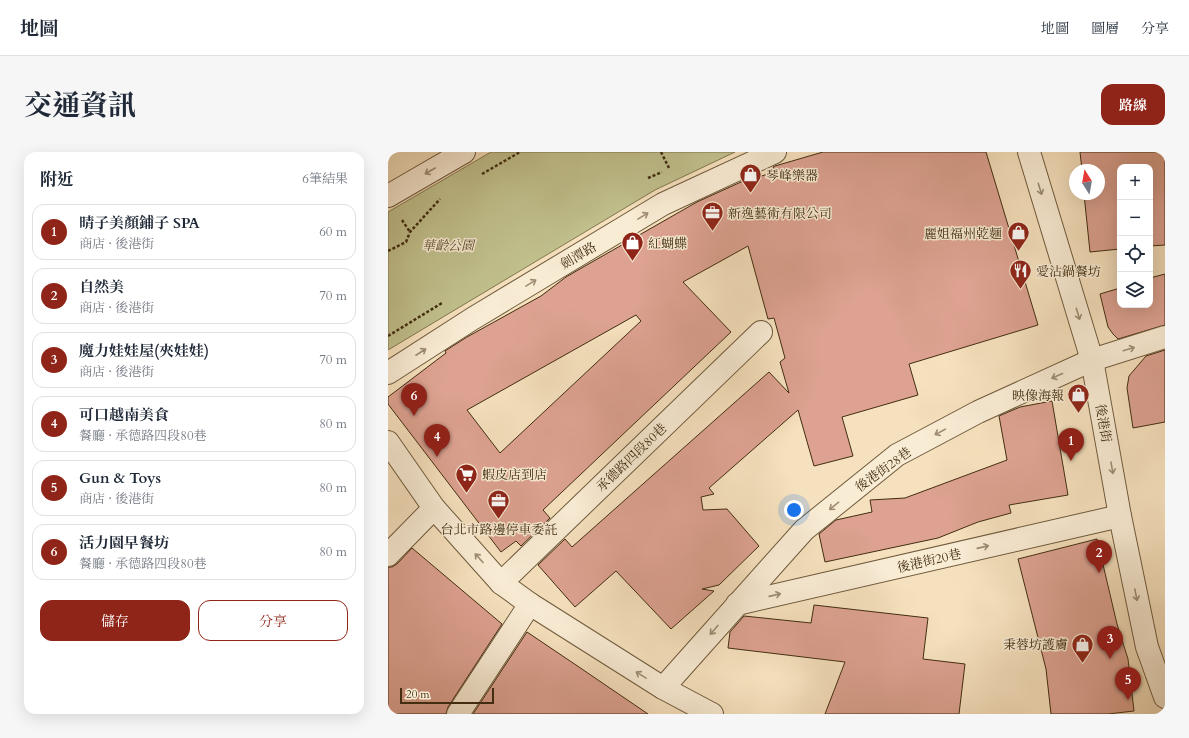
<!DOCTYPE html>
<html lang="zh-TW">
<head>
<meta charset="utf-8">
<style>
	:root { --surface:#fff; --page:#f6f6f7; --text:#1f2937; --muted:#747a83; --line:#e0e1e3; --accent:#8f2418 }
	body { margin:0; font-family:Cardo,"Noto Serif TC",serif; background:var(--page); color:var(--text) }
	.controls { position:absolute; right:12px; top:12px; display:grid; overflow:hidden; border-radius:8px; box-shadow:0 4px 16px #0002 }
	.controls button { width:36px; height:36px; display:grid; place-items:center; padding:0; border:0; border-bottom:1px solid var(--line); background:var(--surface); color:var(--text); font:20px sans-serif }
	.compass { position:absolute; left:681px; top:12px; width:36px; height:36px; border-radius:50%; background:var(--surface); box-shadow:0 4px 16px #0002; rotate:349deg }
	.scale { position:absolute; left:12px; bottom:10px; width:94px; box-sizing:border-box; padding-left:4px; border:2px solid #422d10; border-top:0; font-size:11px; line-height:14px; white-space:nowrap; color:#422d10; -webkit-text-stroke:3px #f9ecd5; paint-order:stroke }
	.you { position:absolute; left:406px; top:358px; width:14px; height:14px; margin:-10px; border:3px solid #fff; border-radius:50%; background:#1a73e8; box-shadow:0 0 0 6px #1a73e833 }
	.badge { display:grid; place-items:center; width:26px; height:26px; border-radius:50%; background:var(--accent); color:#fff; font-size:13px; font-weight:700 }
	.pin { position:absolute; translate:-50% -33px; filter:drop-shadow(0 1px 2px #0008) }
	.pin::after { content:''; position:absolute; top:21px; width:14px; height:12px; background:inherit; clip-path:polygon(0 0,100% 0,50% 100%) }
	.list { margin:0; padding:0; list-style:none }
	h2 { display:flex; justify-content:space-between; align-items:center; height:52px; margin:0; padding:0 16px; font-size:17px }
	h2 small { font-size:13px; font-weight:400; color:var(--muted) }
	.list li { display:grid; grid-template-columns:26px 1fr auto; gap:12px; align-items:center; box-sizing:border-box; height:56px; margin:0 8px 8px; padding:0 8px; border:1px solid var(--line); border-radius:12px }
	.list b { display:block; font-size:15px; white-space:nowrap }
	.list p { margin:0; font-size:13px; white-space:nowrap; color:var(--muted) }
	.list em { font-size:13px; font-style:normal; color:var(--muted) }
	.actions { display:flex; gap:8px; padding:12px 16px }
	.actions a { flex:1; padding:9px 0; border:1px solid var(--accent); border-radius:12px; text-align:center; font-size:14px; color:var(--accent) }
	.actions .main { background:var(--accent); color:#fff }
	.icon { flex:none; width:22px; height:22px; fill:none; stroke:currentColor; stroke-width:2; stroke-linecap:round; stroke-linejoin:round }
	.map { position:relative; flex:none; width:777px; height:562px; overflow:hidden; border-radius:12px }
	header { display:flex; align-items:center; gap:24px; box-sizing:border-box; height:56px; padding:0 20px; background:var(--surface); border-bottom:1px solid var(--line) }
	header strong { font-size:19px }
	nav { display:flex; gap:22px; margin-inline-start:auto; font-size:14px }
	.intro { display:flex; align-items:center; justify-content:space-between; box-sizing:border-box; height:96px; padding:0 24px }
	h1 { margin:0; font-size:28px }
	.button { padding:10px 18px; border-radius:12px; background:var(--accent); color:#fff; font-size:14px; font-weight:700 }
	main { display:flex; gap:24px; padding:0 24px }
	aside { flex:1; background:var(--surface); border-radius:12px; box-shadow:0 4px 16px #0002 }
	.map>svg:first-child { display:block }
</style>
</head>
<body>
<header>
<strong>地圖</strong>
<nav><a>地圖</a><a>圖層</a><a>分享</a></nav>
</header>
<div class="intro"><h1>交通資訊</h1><a class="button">路線</a></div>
<main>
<aside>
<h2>附近<small>6筆結果</small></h2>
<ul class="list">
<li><span class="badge">1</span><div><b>晴子美顏鋪子 SPA</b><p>商店 · 後港街</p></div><em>60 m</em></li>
<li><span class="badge">2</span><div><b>自然美</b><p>商店 · 後港街</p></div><em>70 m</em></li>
<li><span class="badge">3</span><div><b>魔力娃娃屋(夾娃娃)</b><p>商店 · 後港街</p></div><em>70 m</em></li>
<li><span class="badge">4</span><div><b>可口越南美食</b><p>餐廳 · 承德路四段80巷</p></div><em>80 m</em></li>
<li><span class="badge">5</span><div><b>Gun &amp; Toys</b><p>商店 · 後港街</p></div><em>80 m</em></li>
<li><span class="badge">6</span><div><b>活力園早餐坊</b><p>餐廳 · 承德路四段80巷</p></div><em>80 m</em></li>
</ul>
<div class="actions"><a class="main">儲存</a><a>分享</a></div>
</aside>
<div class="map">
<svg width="777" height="562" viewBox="0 0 777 562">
	<rect width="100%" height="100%" fill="#f6e1be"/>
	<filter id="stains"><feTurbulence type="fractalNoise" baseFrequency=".005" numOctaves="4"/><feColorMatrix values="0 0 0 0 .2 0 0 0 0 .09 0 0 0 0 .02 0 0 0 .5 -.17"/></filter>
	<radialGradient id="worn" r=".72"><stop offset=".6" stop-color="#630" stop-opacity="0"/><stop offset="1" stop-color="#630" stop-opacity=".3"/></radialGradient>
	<path fill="#c1c18e" stroke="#82774f" d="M 103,0 L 347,0 L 267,38 L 0,198 L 0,60 Z"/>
	<g fill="#dda291" stroke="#422d10" fill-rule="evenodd">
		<path d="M 435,0 L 598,0 L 650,173 L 521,212 L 530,243 L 454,265 L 465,304 L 426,314 L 410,258 L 321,336 L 326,342 L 313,345 L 315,358 L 339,357 L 371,394 L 331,433 L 314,437 L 326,439 L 283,477 L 228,419 L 187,455 L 150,413 L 177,387 L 184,395 L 381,220 L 401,241 L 392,210 L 397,206 L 386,166 L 380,167 L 360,94 L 295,130 L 343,180 L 155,358 L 162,366 L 133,394 L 128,389 L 113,400 L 0,252 L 0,245 L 58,201 L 57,199 L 79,185 L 153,144 L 178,125 L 197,114 L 309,50 L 353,30 L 387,20 L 385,15 L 387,14 ZM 248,163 L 253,169 L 112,301 L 79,258 Z"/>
		<path d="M 692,0 L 777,0 L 777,93 L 762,94 L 762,15 L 732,15 L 732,97 L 702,100 L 696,42 L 711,42 L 711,18 L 694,18 Z"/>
		<path d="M 777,122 L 777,173 L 730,187 L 725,182 L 720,175 L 712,142 L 732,136 L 732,153 L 762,153 L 762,126 Z"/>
		<path d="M 777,198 L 777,270 L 745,276 L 739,236 L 741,224 L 758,204 Z"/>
		<path d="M 664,249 L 680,343 L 621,353 L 623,361 L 590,370 L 550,386 L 437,410 L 431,382 L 448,368 L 484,360 L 482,348 L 517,346 L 619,308 L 611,264 L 632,255 Z"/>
		<path d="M 709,387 L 729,472 L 740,507 L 746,559 L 720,562 L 663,562 L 658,517 L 630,407 Z"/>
		<path d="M 24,396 L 114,472 L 60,555 L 58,562 L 0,562 L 0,415 L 4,415 L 9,412 Z"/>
		<path d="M 426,453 L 540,466 L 535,507 L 577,512 L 571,562 L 437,562 L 457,510 L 340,496 L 342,480 L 356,464 L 423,471 Z"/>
		<path d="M 139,480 L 188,513 L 260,562 L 85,562 Z"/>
	</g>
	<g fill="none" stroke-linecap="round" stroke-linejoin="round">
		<defs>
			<g id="minor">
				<path d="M 641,0 L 704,208 L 732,364 L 759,495 L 777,545"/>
				<path d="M 0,44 L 76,0"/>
				<path d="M 0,221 L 84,167 L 275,52 L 387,0"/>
				<path d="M 0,290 L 46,356 L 113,431 L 142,452 L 275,536 L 324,562"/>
				<path d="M 0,403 L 46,356"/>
				<path d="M 113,431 L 373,180"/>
				<path d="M 349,452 L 732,364"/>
				<path d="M 275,536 L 416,378 L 509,303 L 590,260 L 704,208 L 777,185"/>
				<path d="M 70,562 L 142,452"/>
			</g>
		</defs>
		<use href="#minor" stroke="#6f5a3c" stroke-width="24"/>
		<g stroke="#422d10" stroke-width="2.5" stroke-dasharray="3 2" stroke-linecap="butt">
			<path d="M 273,0 L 281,16"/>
			<path d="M 94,22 L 132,0"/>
			<path d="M 260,26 L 274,20"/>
			<path d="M 14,68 L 22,80"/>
			<path d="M 0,99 L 18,90 L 22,80 L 52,47"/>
			<path d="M 0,184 L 54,151"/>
		</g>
		<use href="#minor" stroke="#f9ecd5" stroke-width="22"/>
	</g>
	<defs><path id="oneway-shaft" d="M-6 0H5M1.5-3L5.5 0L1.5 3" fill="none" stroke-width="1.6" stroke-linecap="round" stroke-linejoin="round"/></defs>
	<g stroke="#9e8c72">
		<use href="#oneway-shaft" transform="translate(42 19) rotate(150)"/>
		<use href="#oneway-shaft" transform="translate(652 37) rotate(73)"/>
		<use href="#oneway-shaft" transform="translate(255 64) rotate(-31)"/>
		<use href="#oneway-shaft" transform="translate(143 131) rotate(-31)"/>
		<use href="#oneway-shaft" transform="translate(690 162) rotate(73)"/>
		<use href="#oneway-shaft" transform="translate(741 197) rotate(-17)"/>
		<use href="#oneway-shaft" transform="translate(33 200) rotate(-33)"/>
		<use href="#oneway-shaft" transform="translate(669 224) rotate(156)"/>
		<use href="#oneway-shaft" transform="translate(552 280) rotate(152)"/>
		<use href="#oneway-shaft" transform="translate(724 316) rotate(80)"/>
		<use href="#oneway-shaft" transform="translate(446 354) rotate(141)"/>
		<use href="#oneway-shaft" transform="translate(595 395) rotate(-13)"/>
		<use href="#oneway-shaft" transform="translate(91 406) rotate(-132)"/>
		<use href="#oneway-shaft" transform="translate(387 443) rotate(-13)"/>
		<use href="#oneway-shaft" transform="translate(748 443) rotate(79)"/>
		<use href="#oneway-shaft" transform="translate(326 478) rotate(131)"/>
		<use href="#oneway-shaft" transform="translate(253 523) rotate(-148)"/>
	</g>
	<defs>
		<symbol id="shop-pin" viewBox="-11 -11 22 30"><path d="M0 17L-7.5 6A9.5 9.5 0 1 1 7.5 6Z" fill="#8f2418" stroke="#f9ecd5"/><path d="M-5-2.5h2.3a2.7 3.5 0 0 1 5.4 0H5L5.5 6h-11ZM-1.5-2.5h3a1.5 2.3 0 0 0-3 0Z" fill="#fff"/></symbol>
		<symbol id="office-pin" viewBox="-11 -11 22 30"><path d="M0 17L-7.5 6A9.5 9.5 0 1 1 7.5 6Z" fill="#8f2418" stroke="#f9ecd5"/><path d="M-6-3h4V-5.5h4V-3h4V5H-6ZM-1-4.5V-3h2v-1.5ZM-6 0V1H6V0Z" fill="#fff"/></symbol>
		<symbol id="restaurant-pin" viewBox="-11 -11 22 30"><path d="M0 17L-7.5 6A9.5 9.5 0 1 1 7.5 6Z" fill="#8f2418" stroke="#f9ecd5"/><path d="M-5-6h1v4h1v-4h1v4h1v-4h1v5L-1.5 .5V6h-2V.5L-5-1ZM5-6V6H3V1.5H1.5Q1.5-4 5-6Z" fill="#fff"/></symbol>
		<symbol id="supermarket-pin" viewBox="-11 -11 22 30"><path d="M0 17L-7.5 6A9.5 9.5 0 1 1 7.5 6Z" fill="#8f2418" stroke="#f9ecd5"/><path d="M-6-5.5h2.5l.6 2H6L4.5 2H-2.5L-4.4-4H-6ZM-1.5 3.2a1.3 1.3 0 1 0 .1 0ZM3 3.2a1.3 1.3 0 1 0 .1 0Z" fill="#fff"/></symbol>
	</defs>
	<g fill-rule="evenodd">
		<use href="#shop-pin" x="350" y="10" width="25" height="34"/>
		<use href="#office-pin" x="312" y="48" width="25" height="34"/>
		<use href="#shop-pin" x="618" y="68" width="25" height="34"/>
		<use href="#shop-pin" x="232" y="78" width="25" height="34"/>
		<use href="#restaurant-pin" x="620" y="106" width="25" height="34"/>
		<use href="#shop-pin" x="678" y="230" width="25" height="34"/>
		<use href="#supermarket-pin" x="66" y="310" width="25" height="34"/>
		<use href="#office-pin" x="98" y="336" width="25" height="34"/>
		<use href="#shop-pin" x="682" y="480" width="25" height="34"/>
	</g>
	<g text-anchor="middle" stroke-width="3" stroke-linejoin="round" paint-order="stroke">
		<g font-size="13" fill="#422d10" stroke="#f9ecd5" text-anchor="start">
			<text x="378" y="28">琴峰樂器</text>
			<text x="340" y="66">新逸藝術有限公司</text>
			<text x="614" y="86" text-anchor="end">麗姐福州乾麵</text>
			<text x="260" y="96">紅蝴蝶</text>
			<text x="648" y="124">愛沾鍋餐坊</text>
			<text x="676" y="248" text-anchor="end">映像海報</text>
			<text x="94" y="327">蝦皮店到店</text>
			<text x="111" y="382" text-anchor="middle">台北市路邊停車委託</text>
			<text x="680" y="497" text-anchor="end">秉蓉坊護膚</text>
		</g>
		<g font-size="13" font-style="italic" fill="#5b4b29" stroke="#f9ecd5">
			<text x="60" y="98">華齡公園</text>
		</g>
		<g font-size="13" fill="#422d10" stroke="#f9ecd5">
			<text transform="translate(190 103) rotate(-31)" y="5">劍潭路</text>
			<text transform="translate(716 271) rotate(80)" y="5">後港街</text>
			<text transform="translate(243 305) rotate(-44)" y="5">承德路四段80巷</text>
			<text transform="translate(495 317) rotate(-36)" y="5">後港街28巷</text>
			<text transform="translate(541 408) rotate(-13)" y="5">後港街20巷</text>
		</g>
	</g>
	<rect width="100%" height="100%" filter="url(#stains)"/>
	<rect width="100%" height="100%" fill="url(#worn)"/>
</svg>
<div class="controls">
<button>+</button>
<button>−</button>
<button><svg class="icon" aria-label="locate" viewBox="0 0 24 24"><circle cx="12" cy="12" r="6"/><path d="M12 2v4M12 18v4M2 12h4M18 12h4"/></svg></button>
<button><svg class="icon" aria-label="layers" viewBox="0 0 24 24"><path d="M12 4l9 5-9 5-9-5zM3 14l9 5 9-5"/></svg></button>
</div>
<svg class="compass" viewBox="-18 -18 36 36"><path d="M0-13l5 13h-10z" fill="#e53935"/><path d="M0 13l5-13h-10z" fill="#747a83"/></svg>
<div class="scale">20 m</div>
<div class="you"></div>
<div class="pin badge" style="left:683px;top:309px">1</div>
<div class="pin badge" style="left:711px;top:421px">2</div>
<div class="pin badge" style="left:722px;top:507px">3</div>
<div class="pin badge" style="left:49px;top:305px">4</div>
<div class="pin badge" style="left:740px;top:548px">5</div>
<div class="pin badge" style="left:26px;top:264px">6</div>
</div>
</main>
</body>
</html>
